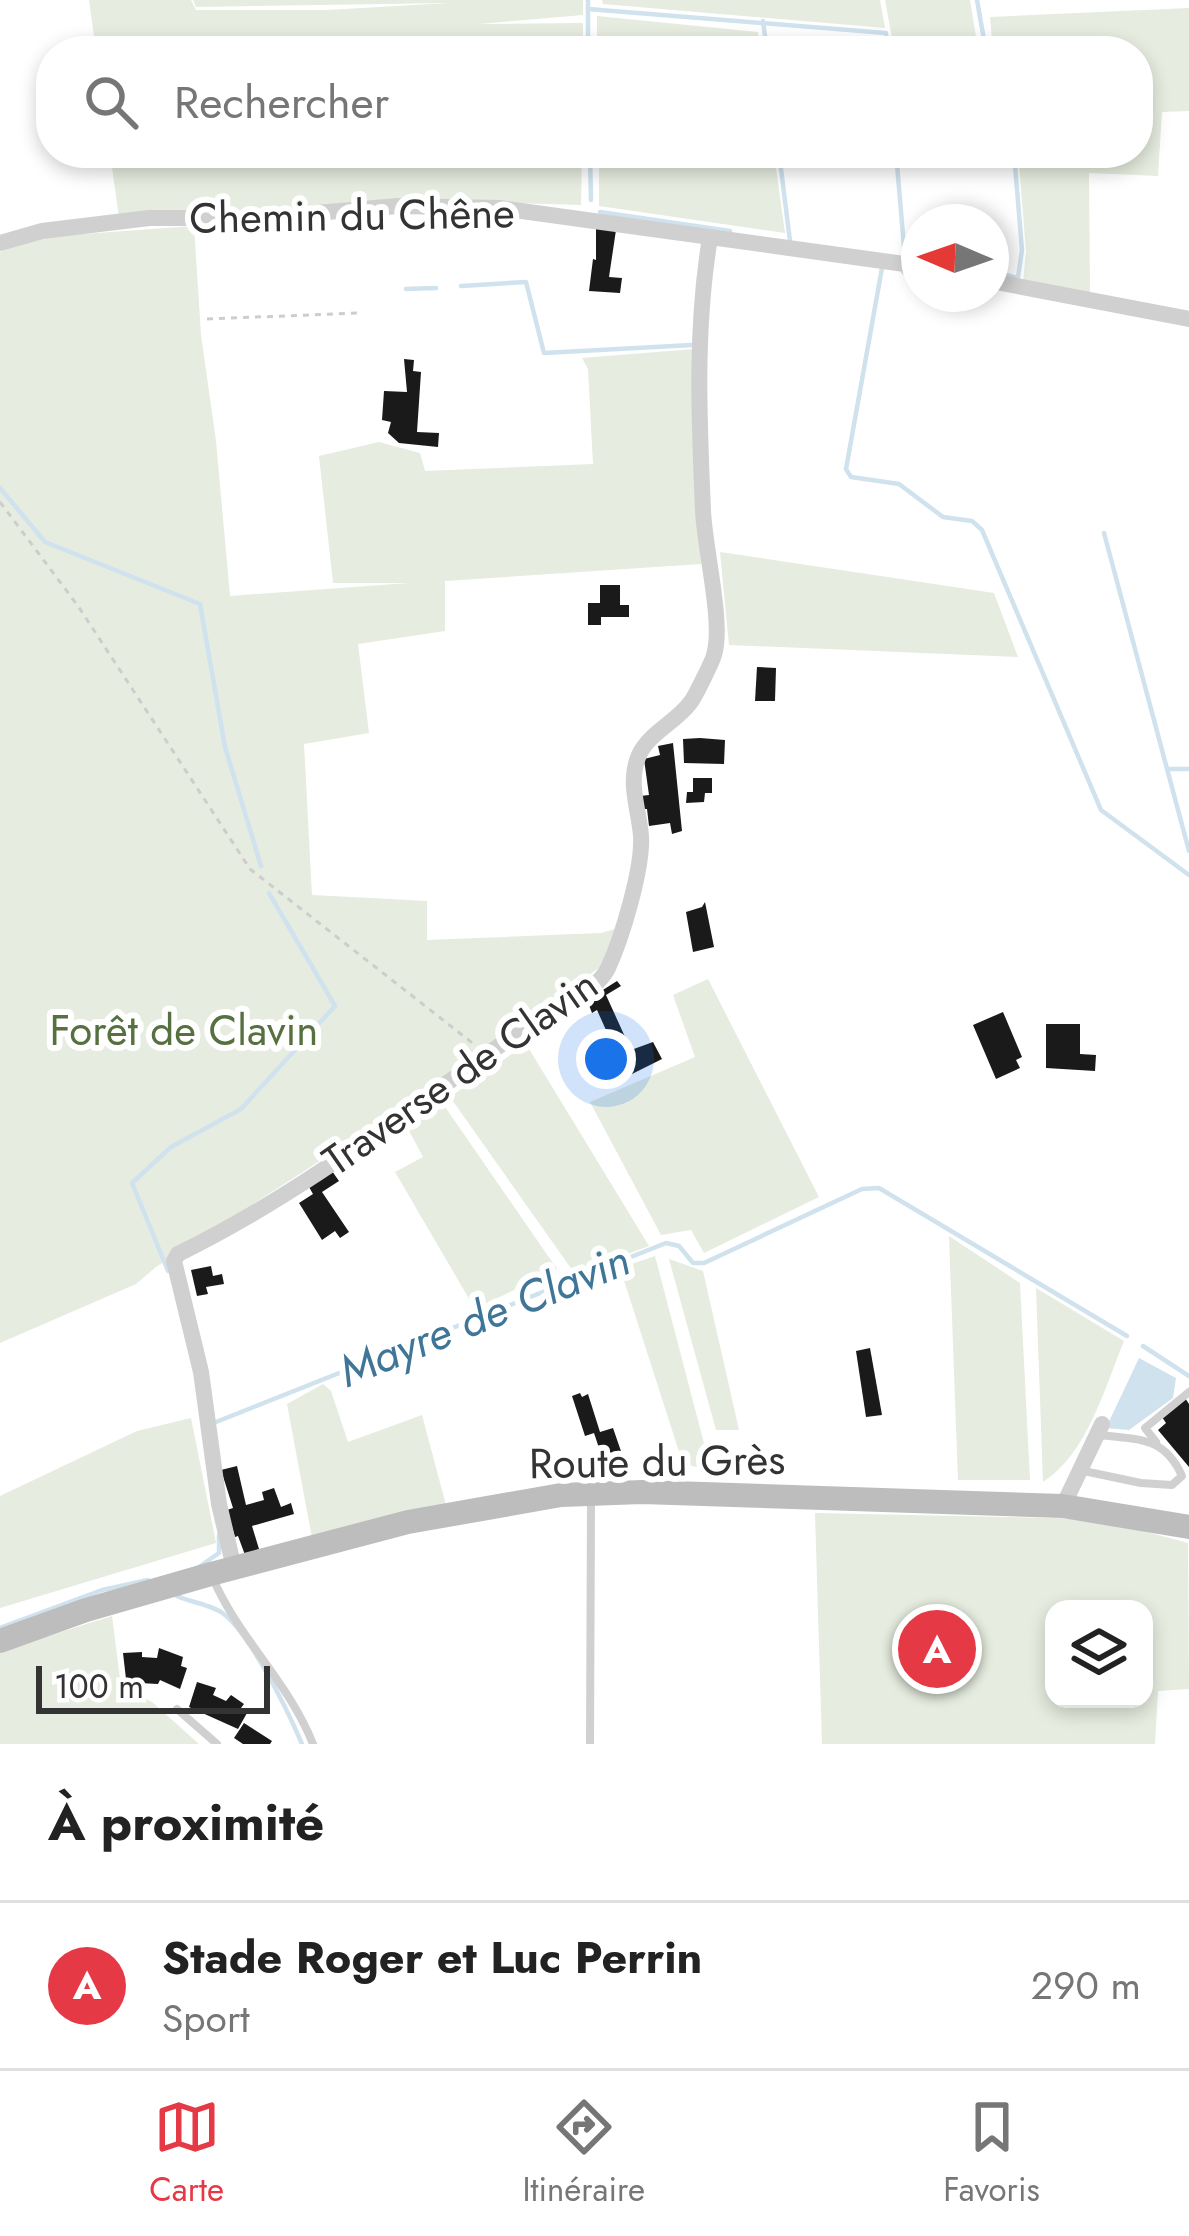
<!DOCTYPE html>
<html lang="fr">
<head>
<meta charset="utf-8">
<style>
	:root { --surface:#fff; --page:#f2f2f2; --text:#222; --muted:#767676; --line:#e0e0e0; --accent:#e63946 }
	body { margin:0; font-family:Jost,sans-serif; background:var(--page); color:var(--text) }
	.controls { position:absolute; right:36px; bottom:36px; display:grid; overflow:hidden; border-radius:24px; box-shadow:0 6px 18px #0003 }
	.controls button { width:108px; height:108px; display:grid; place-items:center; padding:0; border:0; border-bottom:3px solid var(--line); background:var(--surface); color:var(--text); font:60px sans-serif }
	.compass { position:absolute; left:901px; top:204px; width:108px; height:108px; border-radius:50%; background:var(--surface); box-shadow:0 6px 18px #0003; rotate:272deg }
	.scale { position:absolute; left:36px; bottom:30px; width:234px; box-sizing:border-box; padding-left:12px; border:6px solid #333; border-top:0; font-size:33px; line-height:42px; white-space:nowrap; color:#333; -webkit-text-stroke:9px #fff; paint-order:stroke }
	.you { position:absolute; left:606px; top:1059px; width:42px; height:42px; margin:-30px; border:9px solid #fff; border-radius:50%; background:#1a73e8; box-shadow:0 0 0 18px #1a73e833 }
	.badge { display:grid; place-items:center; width:78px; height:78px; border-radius:50%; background:var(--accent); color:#fff; font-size:39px; font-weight:700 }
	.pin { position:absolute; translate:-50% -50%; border:6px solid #fff; box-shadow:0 3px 12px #0006 }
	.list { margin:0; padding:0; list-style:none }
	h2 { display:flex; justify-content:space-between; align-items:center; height:156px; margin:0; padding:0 48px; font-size:51px }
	h2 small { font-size:39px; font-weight:400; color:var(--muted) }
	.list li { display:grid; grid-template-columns:78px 1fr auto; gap:36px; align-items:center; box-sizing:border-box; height:168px; padding:0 48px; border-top:3px solid var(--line) }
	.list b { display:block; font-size:45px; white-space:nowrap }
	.list p { margin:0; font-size:39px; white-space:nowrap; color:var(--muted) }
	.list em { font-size:39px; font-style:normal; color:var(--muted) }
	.icon { flex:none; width:66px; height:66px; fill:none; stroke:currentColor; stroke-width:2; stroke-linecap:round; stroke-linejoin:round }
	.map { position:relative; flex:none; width:1189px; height:1744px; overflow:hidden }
	.search { position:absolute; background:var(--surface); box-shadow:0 6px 18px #0003; left:36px; right:36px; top:36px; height:132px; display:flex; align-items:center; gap:30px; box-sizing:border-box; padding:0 42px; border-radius:48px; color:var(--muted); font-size:45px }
	.sheet { height:324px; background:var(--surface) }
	nav { display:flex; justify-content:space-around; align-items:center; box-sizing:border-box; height:168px; border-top:3px solid var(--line); background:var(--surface); font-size:33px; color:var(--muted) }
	nav a { display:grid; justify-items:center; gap:6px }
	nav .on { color:var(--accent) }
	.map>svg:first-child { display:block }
</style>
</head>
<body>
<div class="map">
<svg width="1189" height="1744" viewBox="0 0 1189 1744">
	<rect width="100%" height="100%" fill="#fff"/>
	<g fill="#e6ecdf" fill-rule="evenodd">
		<path d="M 89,0 L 191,0 L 196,10 L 327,10 L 449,3 L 196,7 L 193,0 L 583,0 L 583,15 L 479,24 L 583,23 L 583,51 L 96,51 Z"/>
		<path d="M 602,0 L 880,0 L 885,28 L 603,4 Z"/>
		<path d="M 885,0 L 970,0 L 977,43 L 892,38 Z"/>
		<path d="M 1189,8 L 1189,111 L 1162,112 L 1158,176 L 1089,173 L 1090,297 L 1023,282 L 1026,251 L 1018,153 L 1138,153 L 1138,115 L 1157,113 L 1138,113 L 1138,51 L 993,51 L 990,17 Z"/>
		<path d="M 597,16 L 758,32 L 761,51 L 597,51 Z"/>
		<path d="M 110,153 L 582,153 L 581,205 L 391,199 L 273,211 L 119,218 Z"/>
		<path d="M 599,153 L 774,153 L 785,233 L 599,206 Z"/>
		<path d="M 194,226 L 201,335 L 216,441 L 230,596 L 409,583 L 333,583 L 319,456 L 379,442 L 420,453 L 425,471 L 593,464 L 588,369 L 582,358 L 694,349 L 701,564 L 445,581 L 445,631 L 358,644 L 369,733 L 304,744 L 312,895 L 427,901 L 427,940 L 601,933 L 615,929 L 601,966 L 482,1056 L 156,1267 L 136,1284 L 0,1343 L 0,252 L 41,237 Z"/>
		<path d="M 720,552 L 994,593 L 1018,657 L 729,645 Z"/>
		<path d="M 708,979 L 819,1197 L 704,1253 L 691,1230 L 661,1235 L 590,1102 L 695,1057 L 673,995 Z"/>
		<path d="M 526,1044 L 649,1246 L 575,1274 L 450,1097 Z"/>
		<path d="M 441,1101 L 557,1269 L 475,1309 L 395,1172 L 423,1157 L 407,1127 Z"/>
		<path d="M 949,1236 L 1020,1283 L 1030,1480 L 958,1480 Z"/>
		<path d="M 655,1256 L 711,1470 L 683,1464 L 620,1268 Z"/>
		<path d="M 669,1259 L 703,1271 L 739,1430 L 716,1430 Z"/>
		<path d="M 1036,1288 L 1124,1341 C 1105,1387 1087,1454 1043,1482 Z"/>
		<path d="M 323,1384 L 331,1391 L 348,1442 L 422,1415 L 446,1505 L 312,1538 L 287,1404 Z"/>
		<path d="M 191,1418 L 216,1543 L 0,1608 L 0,1496 L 137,1431 Z"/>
		<path d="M 815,1513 L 1098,1519 L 1188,1543 L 1189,1689 L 1158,1691 L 1155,1744 L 822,1744 ZM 1054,1609 L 1144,1609 L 1144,1699 L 1054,1699 Z"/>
		<path d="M 112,1616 L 121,1686 L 152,1702 L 199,1744 L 0,1744 L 0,1651 Z"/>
	</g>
	<path fill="#cfe2ee" d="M 1139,1358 L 1176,1378 L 1173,1398 L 1129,1430 L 1106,1428 Z"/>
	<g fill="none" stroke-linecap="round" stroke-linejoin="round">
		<g stroke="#cfe2ee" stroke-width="4.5">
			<path d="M 977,0 L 986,51"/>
			<path d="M 588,9 L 886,33 L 887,51"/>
			<path d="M 763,21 L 767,51"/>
			<path d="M 588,51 L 588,0"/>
			<path d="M 590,153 L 591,200"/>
			<path d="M 779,153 L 790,241"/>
			<path d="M 896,153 L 905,258"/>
			<path d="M 600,212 L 730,231"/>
			<path d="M 882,268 L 846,469 L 851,477 L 899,484 L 943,517 L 972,521 L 982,530 L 1101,810 L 1189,875"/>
			<path d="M 991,271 L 1018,278 L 1022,250 L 1014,153"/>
			<path d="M 903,272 L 919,275"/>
			<path d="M 461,286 L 526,282 L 544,353 L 692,345"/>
			<path d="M 406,289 L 436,288"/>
			<path d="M 0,488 L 45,542 L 200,604 L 225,747 L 261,866"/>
			<path d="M 1104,533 L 1189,851"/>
			<path d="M 1167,769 L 1189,769"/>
			<path d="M 168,1271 L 132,1183 L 171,1147 L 241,1109 L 335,1006 L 269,893"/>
			<path d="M 1143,1346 L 1189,1376"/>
			<path d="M 216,1422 L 666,1243 L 679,1246 L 693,1263 L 704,1263 L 862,1189 L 879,1188 L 1127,1336"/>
			<path d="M 199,1567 L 219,1553 L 219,1535"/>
			<path d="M 177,1596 C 189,1602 206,1603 221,1612 C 249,1631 288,1711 302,1744"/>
			<path d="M 0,1628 L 102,1590 L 148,1580"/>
		</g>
	</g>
	<g fill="#1a1a1a">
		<path d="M 596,226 L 616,230 L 609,277 L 622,278 L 620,293 L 589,291 L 593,259 L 596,260 Z"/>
		<path d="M 404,359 L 414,360 L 413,371 L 421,372 L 417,432 L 439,433 L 438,447 L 399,443 L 388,433 L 391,422 L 382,420 L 384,391 L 407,392 Z"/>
		<path d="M 600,585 L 620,585 L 620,605 L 629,605 L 629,617 L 601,617 L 601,625 L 588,625 L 588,603 L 600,603 Z"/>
		<path d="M 757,667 L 776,668 L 775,701 L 755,701 Z"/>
		<path d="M 700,738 L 725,740 L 724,764 L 684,763 L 683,739 Z"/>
		<path d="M 673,743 L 682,831 L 672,834 L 670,823 L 649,826 L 647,809 L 641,809 L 640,796 L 649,795 L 644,759 L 660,755 L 658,746 Z"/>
		<path d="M 693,778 L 712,778 L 712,793 L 705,793 L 704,802 L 686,803 L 687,792 L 693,792 Z"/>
		<path d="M 705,902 L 714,947 L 693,952 L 686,912 L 702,907 Z"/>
		<path d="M 617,981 L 621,986 L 606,995 L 631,1050 L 653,1042 L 662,1059 L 618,1081 L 606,1056 L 614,1048 L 597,1010 L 592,1013 L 587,1000 Z"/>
		<path d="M 1003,1012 L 1022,1057 L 1016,1060 L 1020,1068 L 996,1079 L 973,1025 Z"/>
		<path d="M 1046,1024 L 1080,1024 L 1080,1054 L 1096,1055 L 1095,1071 L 1046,1068 Z"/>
		<path d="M 332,1171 L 339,1181 L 322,1192 L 349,1232 L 340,1238 L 335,1231 L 322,1240 L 299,1203 L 313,1194 L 309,1187 Z"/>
		<path d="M 211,1266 L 213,1276 L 222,1274 L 224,1284 L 206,1287 L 208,1294 L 197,1296 L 191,1270 Z"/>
		<path d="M 870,1348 L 882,1415 L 866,1417 L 856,1351 Z"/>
		<path d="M 580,1393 L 582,1397 L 588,1394 L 600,1432 L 613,1428 L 623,1457 L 604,1463 L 594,1433 L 585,1436 L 572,1396 Z"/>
		<path d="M 1185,1398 L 1189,1404 L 1189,1467 L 1158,1430 L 1166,1423 L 1162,1417 Z"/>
		<path d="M 237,1466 L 246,1505 L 264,1500 L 262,1492 L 274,1488 L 281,1507 L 291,1503 L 294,1514 L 252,1526 L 259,1549 L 245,1555 L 238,1536 L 235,1537 L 227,1510 L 233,1508 L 221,1470 Z"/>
		<path d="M 159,1648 L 183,1657 L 181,1666 L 187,1668 L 180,1689 L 160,1680 L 158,1684 L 139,1683 L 126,1679 L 123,1653 L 142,1652 L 142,1657 L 157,1658 Z"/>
		<path d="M 197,1682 L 216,1688 L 213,1695 L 226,1701 L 231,1695 L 244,1704 L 241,1708 L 247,1713 L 238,1729 L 189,1707 Z"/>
		<path d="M 244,1723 L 272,1741 L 270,1744 L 243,1744 L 234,1738 Z"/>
	</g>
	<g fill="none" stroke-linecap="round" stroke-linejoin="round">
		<g stroke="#cdcdcd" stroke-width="3" stroke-dasharray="6 6" stroke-linecap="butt">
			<path d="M 207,319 L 359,313"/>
			<path d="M 0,502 L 78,606 L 250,869 L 475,1045"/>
		</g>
		<g stroke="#d0d0d0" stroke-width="8">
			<path d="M 1156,1442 L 1145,1428 L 1189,1392"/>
			<path d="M 1079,1470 L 1141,1483 L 1172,1485 L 1182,1476 C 1164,1436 1139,1440 1100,1435"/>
			<path d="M 212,1576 C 237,1637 289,1682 313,1744"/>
			<path d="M 177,1709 L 217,1744"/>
			<path d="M 590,1744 L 591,1501"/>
		</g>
		<g stroke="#d0d0d0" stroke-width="16">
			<path d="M 0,243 L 42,231 L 149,218 L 257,218 L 398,206 L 500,208 L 919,266"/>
			<path d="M 991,281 L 1189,319"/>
			<path d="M 1063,1506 L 1102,1424"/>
			<path d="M 234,1568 L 219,1504 L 201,1372 L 174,1261 L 178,1254 C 295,1197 400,1116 506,1041 C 533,1022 594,997 608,968 C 622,938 643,868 641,836 C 639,809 627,782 639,755 C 649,733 676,722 690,703 C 694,699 713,660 714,655 C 724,624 704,546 703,510 C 699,419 695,327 710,238"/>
		</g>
		<path stroke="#bdbdbd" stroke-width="24" d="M 0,1641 L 86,1610 L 211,1574 L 408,1522 L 561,1495 L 642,1492 L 1063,1506 L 1189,1527"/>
	</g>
	<g text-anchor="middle" stroke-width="12" stroke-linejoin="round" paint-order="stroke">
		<g font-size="42" fill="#333" stroke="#fff">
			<text transform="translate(352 215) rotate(-1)" y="15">Chemin du Chêne</text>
			<text transform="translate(460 1072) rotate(-35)" y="15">Traverse de Clavin</text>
			<text transform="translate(657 1461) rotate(-1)" y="15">Route du Grès</text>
		</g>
		<g font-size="42" fill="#56703f" stroke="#fff">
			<text x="184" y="1045">Forêt de Clavin</text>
		</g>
		<g font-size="45" font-style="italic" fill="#3f7597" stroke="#fff">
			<text transform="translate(484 1315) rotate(-22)" y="16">Mayre de Clavin</text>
		</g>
	</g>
</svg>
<div class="controls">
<button><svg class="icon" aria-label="layers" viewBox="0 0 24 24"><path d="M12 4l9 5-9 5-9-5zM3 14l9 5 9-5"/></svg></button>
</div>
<svg class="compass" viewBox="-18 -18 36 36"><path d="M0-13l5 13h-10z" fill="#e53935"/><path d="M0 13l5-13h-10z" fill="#767676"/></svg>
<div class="scale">100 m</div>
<div class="you"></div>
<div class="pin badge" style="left:937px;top:1649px">A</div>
<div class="search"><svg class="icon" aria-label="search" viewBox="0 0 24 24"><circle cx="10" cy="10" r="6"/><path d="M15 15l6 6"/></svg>Rechercher</div>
</div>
<section class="sheet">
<h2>À proximité<small></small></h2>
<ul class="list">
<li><span class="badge">A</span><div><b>Stade Roger et Luc Perrin</b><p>Sport</p></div><em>290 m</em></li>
</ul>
</section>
<nav>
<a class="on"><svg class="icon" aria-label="map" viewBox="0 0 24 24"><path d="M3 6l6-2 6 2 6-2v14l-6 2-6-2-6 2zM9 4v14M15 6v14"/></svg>Carte</a>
<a><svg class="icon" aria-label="directions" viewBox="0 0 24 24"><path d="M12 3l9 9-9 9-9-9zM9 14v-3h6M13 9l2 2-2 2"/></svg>Itinéraire</a>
<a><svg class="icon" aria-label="saved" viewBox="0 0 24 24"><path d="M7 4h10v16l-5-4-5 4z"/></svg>Favoris</a>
</nav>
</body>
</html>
